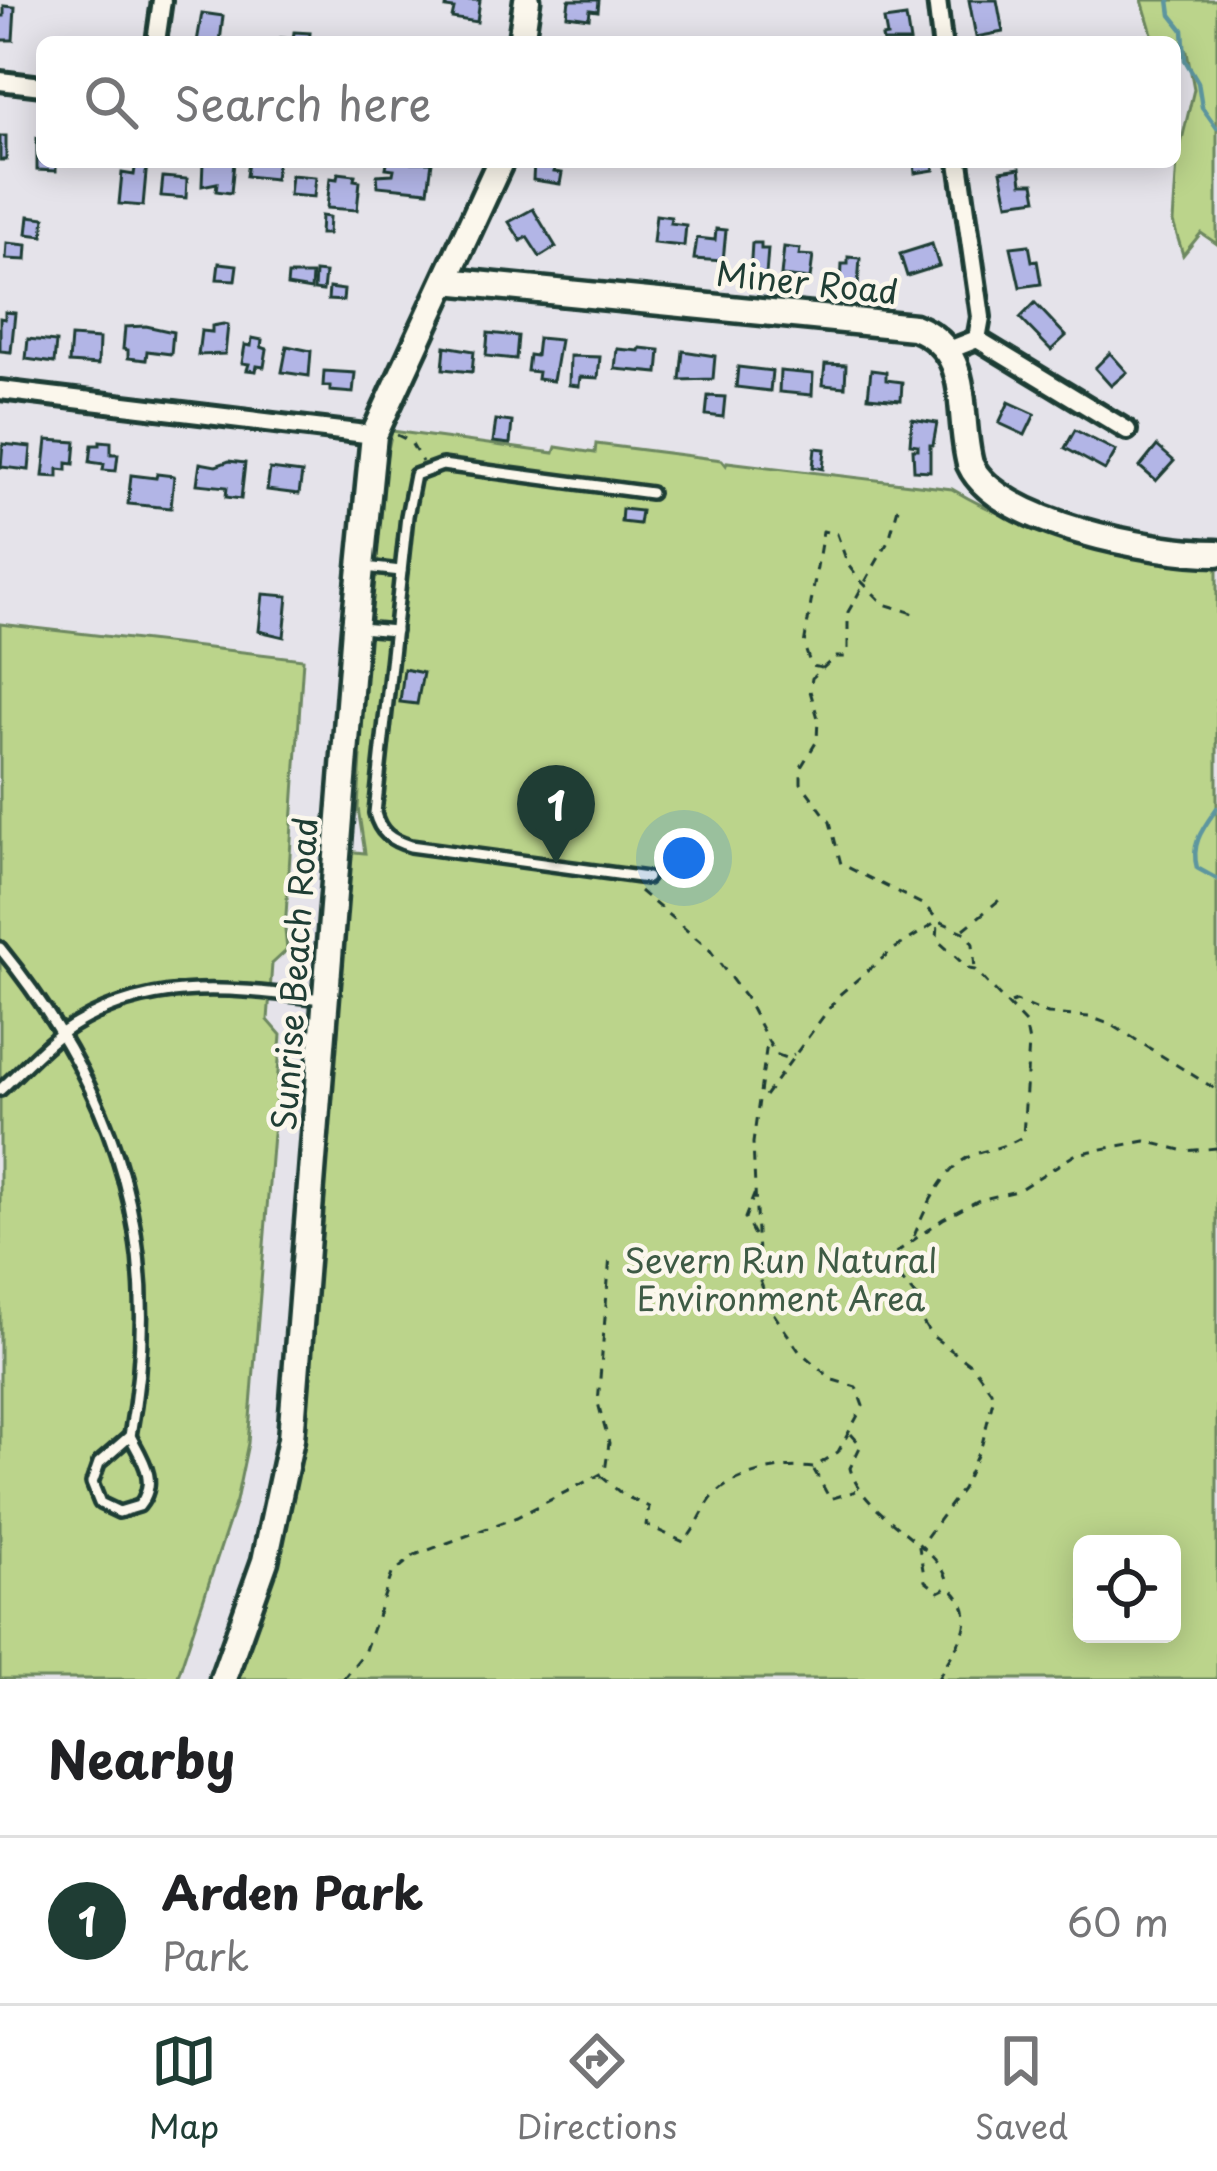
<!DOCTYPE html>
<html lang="en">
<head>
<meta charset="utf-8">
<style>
	:root { --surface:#fff; --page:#f2f2f2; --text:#202124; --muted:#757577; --line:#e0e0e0; --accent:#1f3d34 }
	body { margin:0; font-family:"Playpen Sans",sans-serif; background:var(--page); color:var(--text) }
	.controls { position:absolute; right:36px; bottom:36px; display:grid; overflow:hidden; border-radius:18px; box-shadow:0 6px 30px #0003 }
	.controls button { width:108px; height:108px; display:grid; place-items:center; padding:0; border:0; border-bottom:3px solid var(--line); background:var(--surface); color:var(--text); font:60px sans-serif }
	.you { position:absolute; left:684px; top:858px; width:42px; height:42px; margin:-30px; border:9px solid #fff; border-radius:50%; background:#1a73e8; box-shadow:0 0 0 18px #1a73e833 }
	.badge { display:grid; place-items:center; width:78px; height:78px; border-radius:50%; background:var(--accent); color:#fff; font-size:39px; font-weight:700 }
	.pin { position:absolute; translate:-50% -99px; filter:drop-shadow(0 3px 6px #0008) }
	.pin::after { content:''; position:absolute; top:63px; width:42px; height:36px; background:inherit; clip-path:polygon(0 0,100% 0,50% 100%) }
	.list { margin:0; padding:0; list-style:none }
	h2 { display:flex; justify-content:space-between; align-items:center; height:156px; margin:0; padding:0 48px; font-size:51px }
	h2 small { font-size:39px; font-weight:400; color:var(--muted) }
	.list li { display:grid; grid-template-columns:78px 1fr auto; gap:36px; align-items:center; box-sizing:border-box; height:168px; padding:0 48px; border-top:3px solid var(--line) }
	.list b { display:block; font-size:45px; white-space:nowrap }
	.list p { margin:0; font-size:39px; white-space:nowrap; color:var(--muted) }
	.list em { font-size:39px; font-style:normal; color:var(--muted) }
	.icon { flex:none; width:66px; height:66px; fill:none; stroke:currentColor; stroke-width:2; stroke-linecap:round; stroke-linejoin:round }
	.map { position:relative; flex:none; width:1217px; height:1679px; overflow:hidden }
	.search { position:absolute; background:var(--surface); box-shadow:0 6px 30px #0003; left:36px; right:36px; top:36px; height:132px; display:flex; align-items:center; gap:30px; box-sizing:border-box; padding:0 42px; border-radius:18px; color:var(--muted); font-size:45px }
	.sheet { height:324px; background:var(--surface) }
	nav { display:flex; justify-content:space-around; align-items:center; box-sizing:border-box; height:168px; border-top:3px solid var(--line); background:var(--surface); font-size:33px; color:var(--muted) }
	nav a { display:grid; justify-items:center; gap:6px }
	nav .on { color:var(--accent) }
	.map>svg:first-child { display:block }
</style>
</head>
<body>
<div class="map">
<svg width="1217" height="1679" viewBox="0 0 1217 1679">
	<rect width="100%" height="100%" fill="#e5e3ea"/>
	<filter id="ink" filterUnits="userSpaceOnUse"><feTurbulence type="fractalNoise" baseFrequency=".00833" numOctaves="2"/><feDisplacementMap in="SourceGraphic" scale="24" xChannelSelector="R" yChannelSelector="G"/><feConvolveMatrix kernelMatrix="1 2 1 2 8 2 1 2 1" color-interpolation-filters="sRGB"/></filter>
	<g filter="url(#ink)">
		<g fill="#bbd48b" stroke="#6d8860" stroke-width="3" fill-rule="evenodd">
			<path d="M 1142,0 L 1217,0 L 1217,244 L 1201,233 L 1183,255 L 1173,222 L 1177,161 L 1194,89 L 1187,51 L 1152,34 Z"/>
			<path d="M 392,431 L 554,453 L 556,447 L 595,453 L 596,444 L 722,460 L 726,465 L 727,462 L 952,489 C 1020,530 1137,567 1217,563 L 1217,1679 L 231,1679 L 293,1487 L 345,851 L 365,853 L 358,808 L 361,757 L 353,754 L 384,468 ZM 1082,1544 L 1172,1544 L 1172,1634 L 1082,1634 Z"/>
			<path d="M 0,624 L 303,659 L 285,930 L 287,950 L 272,964 L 268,1020 L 281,1035 L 248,1443 L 236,1501 L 177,1679 L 0,1679 Z"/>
		</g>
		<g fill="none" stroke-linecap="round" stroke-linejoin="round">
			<g stroke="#5d969f" stroke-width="4.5">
				<path d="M 1169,0 L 1171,15 L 1183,30 L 1185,60 L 1198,82 L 1202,107 L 1217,128"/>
				<path d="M 1217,808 C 1204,827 1190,843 1197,868 L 1217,879"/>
			</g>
		</g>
		<g fill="#b2b5e6" stroke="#1f3d34" stroke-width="3">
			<path d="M 447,0 L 480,0 L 477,22 L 452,18 L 454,9 L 446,8 Z"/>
			<path d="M 569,0 L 599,0 L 598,11 L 590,10 L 589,18 L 567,15 Z"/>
			<path d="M 969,0 L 997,0 L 1003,32 L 976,37 Z"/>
			<path d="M 4,6 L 15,7 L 13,40 L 0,40 L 0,16 L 4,16 Z"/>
			<path d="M 202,13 L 223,16 L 220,42 L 197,42 Z"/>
			<path d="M 906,17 L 910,42 L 883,42 L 882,37 L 887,36 L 884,20 Z"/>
			<path d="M 565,31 L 592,35 L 591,42 L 563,42 Z"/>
			<path d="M 294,32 L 310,33 L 309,42 L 281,42 L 281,38 L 293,39 Z"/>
			<rect x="0" y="136" width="6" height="24"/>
			<path d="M 37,138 L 42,138 L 42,162 L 56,162 L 56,171 L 37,170 Z"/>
			<path d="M 136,162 L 147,162 L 143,206 L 119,204 L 122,173 L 134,175 Z"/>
			<path d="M 203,162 L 234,162 L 231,193 L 216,191 L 217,183 L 202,186 Z"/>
			<path d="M 248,162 L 277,162 L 275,179 L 246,176 Z"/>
			<path d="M 387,162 L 432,162 L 428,191 L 378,186 L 377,175 L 393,174 L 394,169 L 386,168 Z"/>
			<path d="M 534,162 L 556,162 L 554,172 L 562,173 L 560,184 L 533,180 Z"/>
			<path d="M 914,162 L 933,162 L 934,170 L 915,173 Z"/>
			<path d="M 1020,168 L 1022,183 L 1034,183 L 1037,199 L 1008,203 L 1001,171 Z"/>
			<path d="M 338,173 L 355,175 L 354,180 L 360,181 L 357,210 L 327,208 L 330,178 L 337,179 Z"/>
			<path d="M 291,175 L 316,177 L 314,197 L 289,195 Z"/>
			<path d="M 163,177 L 187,179 L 186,198 L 161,196 Z"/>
			<path d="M 533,209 L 556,247 L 540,257 L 527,237 L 521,241 L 509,222 Z"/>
			<path d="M 656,215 L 671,217 L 670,223 L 686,225 L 684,246 L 653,243 Z"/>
			<path d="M 29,216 L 45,218 L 43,236 L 27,234 Z"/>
			<path d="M 321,216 L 329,217 L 328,234 L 320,234 Z"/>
			<path d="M 716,229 L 726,230 L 723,261 L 694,259 L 697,238 L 715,240 Z"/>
			<path d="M 7,243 L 27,245 L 26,260 L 6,259 Z"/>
			<path d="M 752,243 L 761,243 L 761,249 L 768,249 L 766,275 L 750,274 Z"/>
			<path d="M 932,244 L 939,266 L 907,276 L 900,254 Z"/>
			<path d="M 1029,245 L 1032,261 L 1037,260 L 1041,284 L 1020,287 L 1011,247 Z"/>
			<path d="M 784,247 L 800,249 L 799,255 L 813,256 L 810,279 L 781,276 Z"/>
			<path d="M 848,257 L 860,258 L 858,286 L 841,286 L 842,264 L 848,264 Z"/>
			<path d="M 219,263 L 237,265 L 235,280 L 217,279 Z"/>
			<path d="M 315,272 L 325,273 L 323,291 L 314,290 Z"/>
			<path d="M 288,275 L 312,275 L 311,290 L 287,286 Z"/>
			<path d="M 329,288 L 344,290 L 343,301 L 328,300 Z"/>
			<path d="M 1035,303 L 1066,336 L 1051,350 L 1020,318 Z"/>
			<path d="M 5,312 L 15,313 L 11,352 L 0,351 L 0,318 L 5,319 Z"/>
			<path d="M 223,324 L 228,325 L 225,354 L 198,355 L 201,331 L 212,332 L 212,326 Z"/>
			<path d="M 146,326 L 173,332 L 171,354 L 147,351 L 146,360 L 128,358 L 128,350 L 123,349 L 125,327 Z"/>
			<path d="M 488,333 L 518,336 L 516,359 L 486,356 Z"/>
			<path d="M 71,337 L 99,339 L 98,365 L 69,363 Z"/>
			<path d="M 252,338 L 262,340 L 261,347 L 267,349 L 264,367 L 257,366 L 256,371 L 247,370 L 249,364 L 242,363 L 245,345 L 251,346 Z"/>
			<path d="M 538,338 L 560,340 L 553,381 L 537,379 L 538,372 L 527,371 L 529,355 L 536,356 Z"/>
			<path d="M 28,339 L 56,342 L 54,363 L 26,359 Z"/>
			<path d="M 287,346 L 311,351 L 309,376 L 282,372 Z"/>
			<path d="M 445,346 L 474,351 L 472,372 L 443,369 Z"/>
			<path d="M 640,348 L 660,350 L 658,373 L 615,369 L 617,349 L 639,351 Z"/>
			<path d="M 683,351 L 715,356 L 713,379 L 680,380 Z"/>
			<path d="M 1110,353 L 1127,372 L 1111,386 L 1095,368 Z"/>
			<path d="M 570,356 L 600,357 L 598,378 L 580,377 L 579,386 L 569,385 Z"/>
			<path d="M 825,364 L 846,365 L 845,387 L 823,385 Z"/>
			<path d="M 738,367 L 772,371 L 770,391 L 736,387 Z"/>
			<path d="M 871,370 L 886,372 L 886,380 L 902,382 L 901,400 L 868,397 Z"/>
			<path d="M 324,371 L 355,373 L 353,393 L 330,391 L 330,386 L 323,386 Z"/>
			<path d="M 780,371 L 813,374 L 812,395 L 779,392 Z"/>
			<path d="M 708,396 L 725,397 L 723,417 L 706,415 Z"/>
			<path d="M 1009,402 L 1035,414 L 1025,435 L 999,423 Z"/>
			<path d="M 912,419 L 937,423 L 933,445 L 930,445 L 930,471 L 914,470 L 913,449 L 918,449 L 918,445 L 910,444 Z"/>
			<path d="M 496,420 L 512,422 L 510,444 L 493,442 Z"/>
			<path d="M 1075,430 L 1116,451 L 1105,470 L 1065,448 Z"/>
			<path d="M 47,440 L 76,442 L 74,464 L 67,463 L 67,470 L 58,469 L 58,477 L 43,476 Z"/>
			<path d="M 100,441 L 111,442 L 111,454 L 118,454 L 116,471 L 103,470 L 104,464 L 90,462 L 92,445 L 100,445 Z"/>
			<path d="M 3,444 L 31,447 L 29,470 L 1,467 Z"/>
			<path d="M 1157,446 L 1174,461 L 1156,481 L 1140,467 Z"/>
			<path d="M 815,448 L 825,449 L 823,469 L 813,467 Z"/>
			<path d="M 229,461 L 245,463 L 241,499 L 226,497 L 227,487 L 197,484 L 200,463 L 216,466 Z"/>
			<path d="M 270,469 L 302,473 L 299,494 L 267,490 Z"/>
			<path d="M 157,474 L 174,476 L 171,508 L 128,504 L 131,475 L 156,478 Z"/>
			<path d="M 622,509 L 641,511 L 639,524 L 621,522 Z"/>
			<path d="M 263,594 L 288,596 L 284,637 L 259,631 Z"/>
			<path d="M 404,669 L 423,673 L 417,704 L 400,702 Z"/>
		</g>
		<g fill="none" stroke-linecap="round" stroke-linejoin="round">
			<defs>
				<g id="lane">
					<path d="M 365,567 L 401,571"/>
					<path d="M 360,628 L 395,631"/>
					<path d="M 647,878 L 410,846 C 391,840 380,833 375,813 L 407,516 L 415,475 L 442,465 L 651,493"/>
					<path d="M 0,948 C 120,1095 165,1248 130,1436"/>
					<path d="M 0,1090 C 20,1072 40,1049 62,1033 C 143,976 230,988 322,999"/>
					<path d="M 130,1436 C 143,1460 159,1482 139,1506 L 119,1512 L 100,1503 L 92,1483 L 99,1463 Z"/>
				</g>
				<g id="street">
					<path d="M 937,0 L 942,42"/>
					<path d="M 156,42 L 162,0"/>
					<path d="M 0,81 L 42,86"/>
					<path d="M 959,162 L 981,317 L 977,339"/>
					<path d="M 949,350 L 977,339 L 1127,430"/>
					<path d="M 0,390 L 374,435"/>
				</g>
				<g id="secondary">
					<path d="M 521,42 L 527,0"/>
					<path d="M 446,281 L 914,327 C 975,350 956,411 970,464 C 997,524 1155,553 1217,553"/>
					<path d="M 223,1679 L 265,1561 L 291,1439 L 355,628 L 374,435 L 500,162"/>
				</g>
			</defs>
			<use href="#lane" stroke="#1f3d34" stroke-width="18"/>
			<use href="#street" stroke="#1f3d34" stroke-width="26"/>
			<use href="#secondary" stroke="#1f3d34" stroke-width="33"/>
			<g stroke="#1f3d34" stroke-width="3" stroke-dasharray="9 9" stroke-linecap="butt">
				<path d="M 397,435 L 410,441 L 422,462"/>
				<path d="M 898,508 L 889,540 L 848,612 L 848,650 L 845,657 L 835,657 L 812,678 L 810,691 L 818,718 L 817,741 L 801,767 L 801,783 L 830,822 L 841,864 L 924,905 L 939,921 L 966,933 L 973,944 L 975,970"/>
				<path d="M 822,668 L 811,666 L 804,645 L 823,531 L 837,534 L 848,565 L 858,578 L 884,604 L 913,613"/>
				<path d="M 640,891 L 709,949 L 745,997 L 775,1054 L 786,1058 L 794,1054"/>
				<path d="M 964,929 L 1003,897"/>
				<path d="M 1011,1003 L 1016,1001 L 1048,1014 L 1090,1017 L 1112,1025 L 1217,1090"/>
				<path d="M 765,1096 L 839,995 L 891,951 L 937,922"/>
				<path d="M 754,1235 L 745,1218 L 756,1190"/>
				<path d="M 914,1236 C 926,1207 945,1163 978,1153 C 994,1148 1009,1146 1023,1136 L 1029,1043 L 1025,1023 L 975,970 L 969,969 L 937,940 L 938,923"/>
				<path d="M 851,1434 L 861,1445 L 850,1468 C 863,1518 942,1544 949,1586"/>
				<path d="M 814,1470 L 830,1499 L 856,1491"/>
				<path d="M 601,1476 L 623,1495 L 649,1507 L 646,1525 L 684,1542 C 695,1530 700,1516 709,1502 C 728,1473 783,1464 813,1468 L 838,1452 L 863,1406 L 856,1387 L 833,1380 L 799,1351 L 771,1310 L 759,1278 L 753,1143 L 767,1043"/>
				<path d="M 343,1679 L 364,1653 L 392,1574 L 415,1555 L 517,1517 L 605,1472 L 609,1443 L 598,1403 L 610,1256"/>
				<path d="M 938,1679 C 955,1645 985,1618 949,1587 L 939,1592 L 925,1581 L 919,1547 L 962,1489 L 982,1444 L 993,1400 L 991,1391 L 974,1367 L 931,1335 L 920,1318 L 916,1297 L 892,1268 L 894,1254 L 943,1219 L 979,1200 L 1017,1191 L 1076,1154 L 1145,1141 L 1185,1151 L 1217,1148"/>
			</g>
			<use href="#lane" stroke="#fbf7ec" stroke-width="9"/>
			<use href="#street" stroke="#fbf7ec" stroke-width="16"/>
			<use href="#secondary" stroke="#fbf7ec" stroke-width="24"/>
		</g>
	</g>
	<g text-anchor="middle" stroke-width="9" stroke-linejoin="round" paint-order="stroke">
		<g font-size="33" fill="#1f3d34" stroke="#fbf7ec">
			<text transform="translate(807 283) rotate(6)" y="12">Miner Road</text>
			<text transform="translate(295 974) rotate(-86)" y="12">Sunrise Beach Road</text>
		</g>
		<g font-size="33" fill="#3e5b45" stroke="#fbf7ec">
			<text x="781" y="1273">Severn Run Natural<tspan x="781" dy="38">Environment Area</tspan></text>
		</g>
	</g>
</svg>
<div class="controls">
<button><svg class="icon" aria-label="locate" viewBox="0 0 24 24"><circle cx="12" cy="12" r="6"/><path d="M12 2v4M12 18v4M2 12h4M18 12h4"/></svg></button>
</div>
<div class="you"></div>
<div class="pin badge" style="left:556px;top:864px">1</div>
<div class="search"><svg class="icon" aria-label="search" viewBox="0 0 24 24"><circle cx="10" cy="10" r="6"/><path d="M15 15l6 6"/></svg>Search here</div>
</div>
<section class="sheet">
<h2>Nearby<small></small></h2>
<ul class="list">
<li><span class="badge">1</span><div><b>Arden Park</b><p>Park</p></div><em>60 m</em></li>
</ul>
</section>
<nav>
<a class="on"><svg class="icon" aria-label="map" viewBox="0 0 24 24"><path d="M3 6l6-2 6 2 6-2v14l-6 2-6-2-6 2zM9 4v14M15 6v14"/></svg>Map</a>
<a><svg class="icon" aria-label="directions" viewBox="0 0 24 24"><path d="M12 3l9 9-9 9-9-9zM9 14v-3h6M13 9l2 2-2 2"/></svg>Directions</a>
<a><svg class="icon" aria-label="saved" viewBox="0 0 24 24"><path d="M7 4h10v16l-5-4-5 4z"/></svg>Saved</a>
</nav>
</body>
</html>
